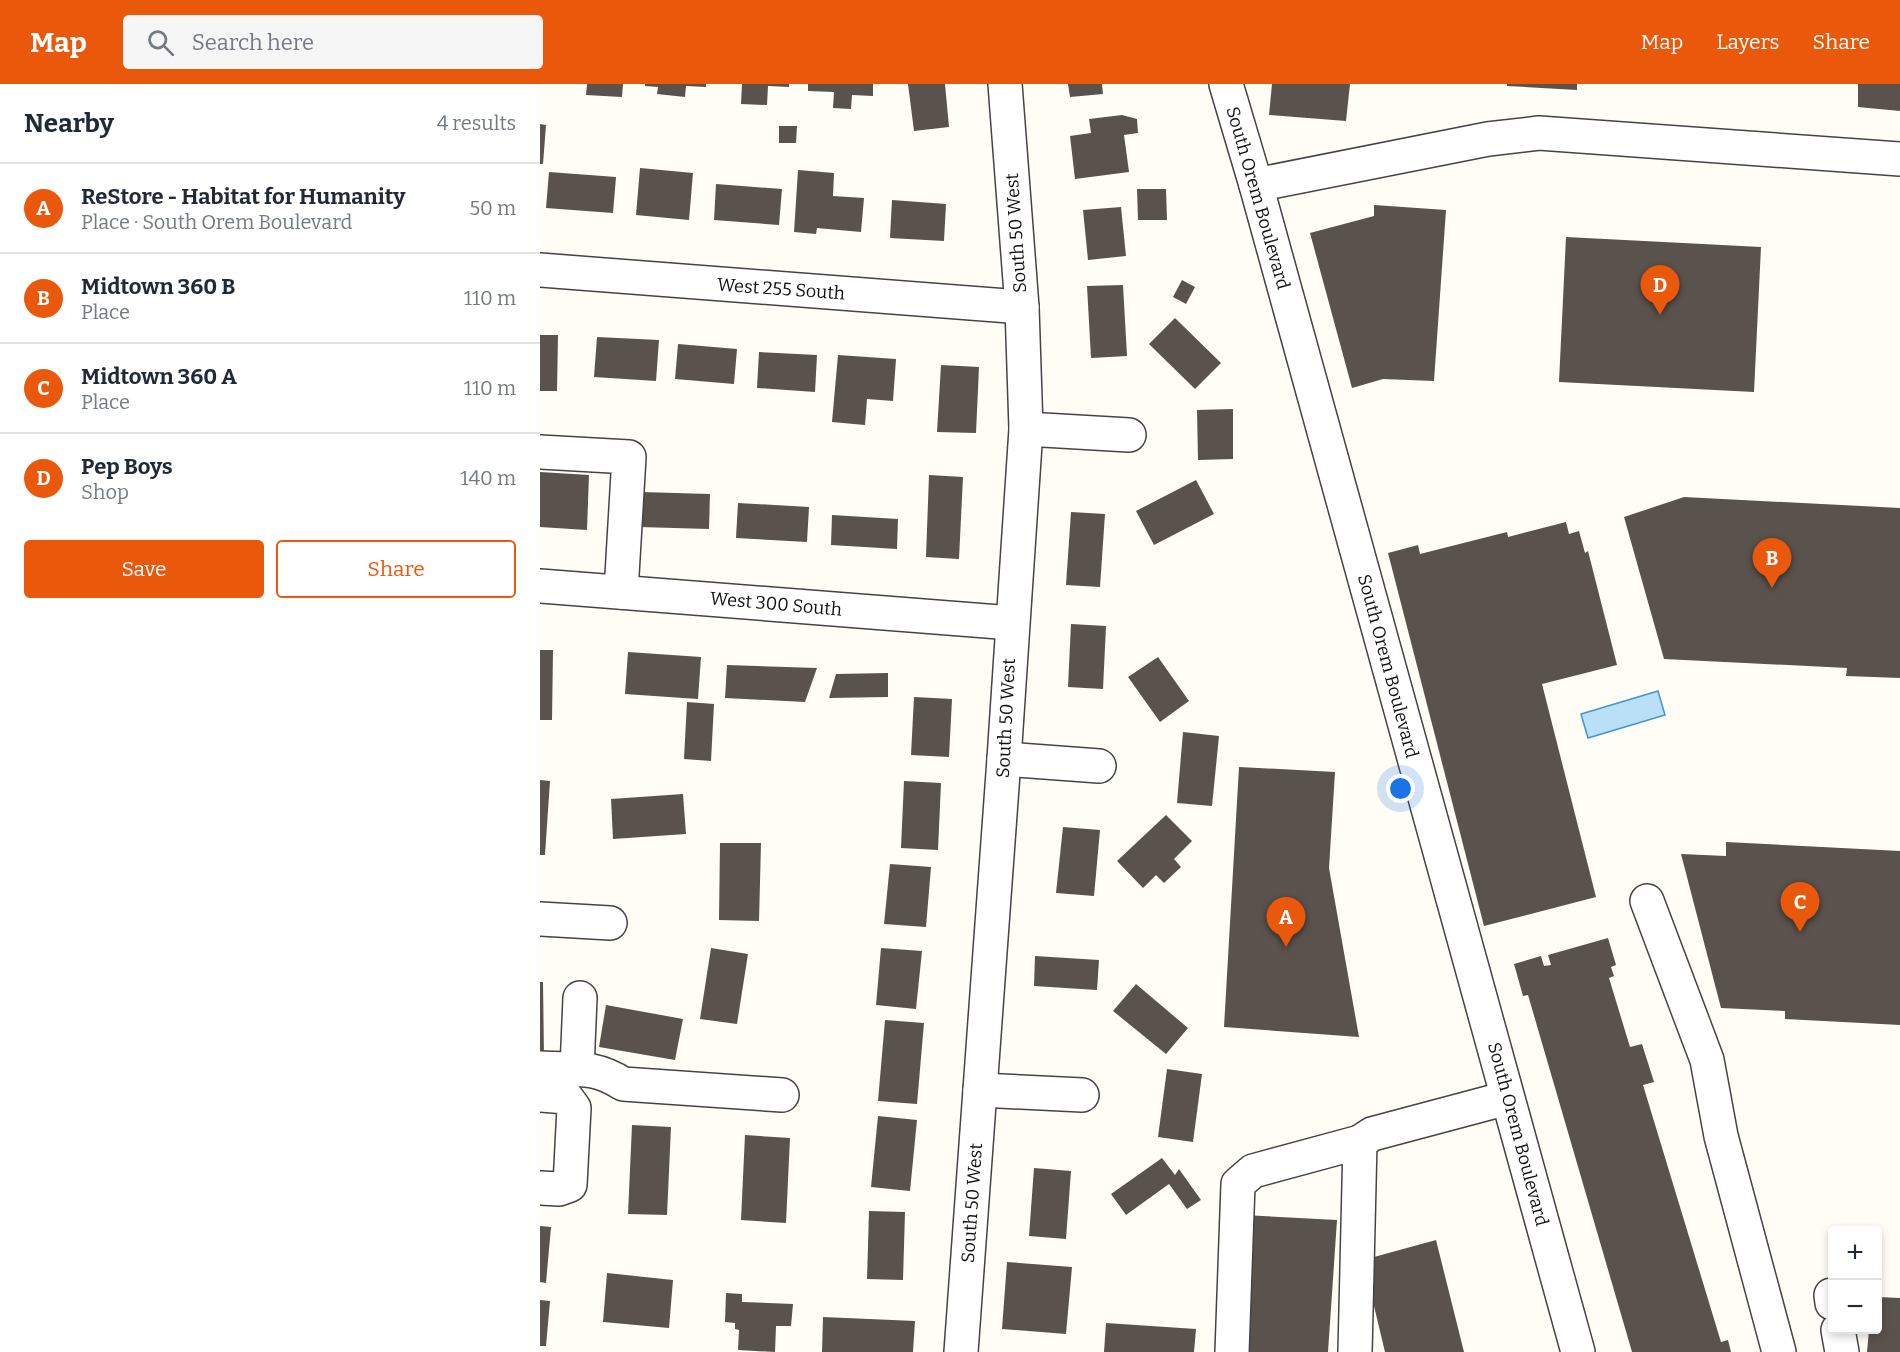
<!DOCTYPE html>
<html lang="en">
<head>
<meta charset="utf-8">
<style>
	:root { --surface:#fff; --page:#f6f6f7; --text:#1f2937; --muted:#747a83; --line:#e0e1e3; --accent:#ea580c }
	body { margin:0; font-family:Bitter,serif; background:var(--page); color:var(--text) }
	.controls { position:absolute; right:18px; bottom:18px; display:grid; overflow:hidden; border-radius:6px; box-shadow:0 3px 9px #0003 }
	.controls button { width:54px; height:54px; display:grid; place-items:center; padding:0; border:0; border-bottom:2px solid var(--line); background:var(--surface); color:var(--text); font:30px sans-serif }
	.you { position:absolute; left:861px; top:705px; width:21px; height:21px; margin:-15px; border:4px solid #fff; border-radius:50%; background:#1a73e8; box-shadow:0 0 0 9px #1a73e833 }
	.badge { display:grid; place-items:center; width:39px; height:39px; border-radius:50%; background:var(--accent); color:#fff; font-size:20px; font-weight:700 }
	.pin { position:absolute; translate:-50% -50px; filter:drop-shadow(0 2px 3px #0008) }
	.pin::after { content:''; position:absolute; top:32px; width:21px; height:18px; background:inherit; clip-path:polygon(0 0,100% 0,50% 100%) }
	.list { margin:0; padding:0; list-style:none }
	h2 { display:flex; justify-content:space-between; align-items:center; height:78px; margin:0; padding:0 24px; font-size:26px }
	h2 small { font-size:20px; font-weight:400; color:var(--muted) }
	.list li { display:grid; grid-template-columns:39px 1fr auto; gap:18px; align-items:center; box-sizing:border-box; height:90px; padding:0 24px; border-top:2px solid var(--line) }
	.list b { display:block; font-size:22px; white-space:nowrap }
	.list p { margin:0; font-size:20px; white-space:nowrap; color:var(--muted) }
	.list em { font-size:20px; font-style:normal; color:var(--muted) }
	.actions { display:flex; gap:12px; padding:18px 24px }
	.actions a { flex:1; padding:14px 0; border:2px solid var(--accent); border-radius:6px; text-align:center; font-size:21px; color:var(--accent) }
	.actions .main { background:var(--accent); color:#fff }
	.icon { flex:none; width:33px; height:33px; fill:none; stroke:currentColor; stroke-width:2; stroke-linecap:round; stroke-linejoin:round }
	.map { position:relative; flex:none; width:1360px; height:1268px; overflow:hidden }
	header { display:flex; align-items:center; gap:36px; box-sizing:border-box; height:84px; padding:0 30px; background:var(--accent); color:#fff }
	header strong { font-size:28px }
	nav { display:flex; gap:33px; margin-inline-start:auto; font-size:21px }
	.search { width:420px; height:54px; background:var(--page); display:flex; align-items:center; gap:15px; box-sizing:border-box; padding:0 21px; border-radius:6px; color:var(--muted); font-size:22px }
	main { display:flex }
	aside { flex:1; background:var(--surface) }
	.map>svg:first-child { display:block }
</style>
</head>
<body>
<header>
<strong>Map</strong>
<div class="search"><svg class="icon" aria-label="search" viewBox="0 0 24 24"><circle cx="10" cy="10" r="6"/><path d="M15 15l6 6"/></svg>Search here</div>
<nav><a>Map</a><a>Layers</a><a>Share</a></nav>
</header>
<main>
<aside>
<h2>Nearby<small>4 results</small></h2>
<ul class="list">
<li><span class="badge">A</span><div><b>ReStore - Habitat for Humanity</b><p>Place · South Orem Boulevard</p></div><em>50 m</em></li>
<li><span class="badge">B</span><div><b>Midtown 360 B</b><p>Place</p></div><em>110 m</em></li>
<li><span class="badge">C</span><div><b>Midtown 360 A</b><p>Place</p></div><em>110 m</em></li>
<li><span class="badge">D</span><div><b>Pep Boys</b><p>Shop</p></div><em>140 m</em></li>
</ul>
<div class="actions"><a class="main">Save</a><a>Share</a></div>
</aside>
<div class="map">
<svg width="1360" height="1268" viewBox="0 0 1360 1268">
	<rect width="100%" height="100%" fill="#fffdf5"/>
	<path fill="#b9e0f7" stroke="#3f96cf" stroke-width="1.5" d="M 1118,607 L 1125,631 L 1048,654 L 1041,630 Z"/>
	<g fill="#5a524d">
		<path d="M 47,0 L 83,0 L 82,13 L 46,11 Z"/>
		<path d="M 105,0 L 166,0 L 166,3 L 146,2 L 145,13 L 117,10 L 118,3 L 105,2 Z"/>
		<path d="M 202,0 L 249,0 L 249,3 L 228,2 L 227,21 L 201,20 Z"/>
		<path d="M 268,0 L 333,0 L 333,12 L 312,11 L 311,25 L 293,24 L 294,8 L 268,7 Z"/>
		<path d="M 368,0 L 405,0 L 409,43 L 374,47 Z"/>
		<path d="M 528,0 L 562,0 L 563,10 L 530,13 Z"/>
		<path d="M 732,0 L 810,0 L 806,37 L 729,31 Z"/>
		<path d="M 967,0 L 1037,0 L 1037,6 L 967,2 Z"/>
		<path d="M 1318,0 L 1360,0 L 1360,27 L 1318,23 Z"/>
		<path d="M 582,31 L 597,35 L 598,49 L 584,51 L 589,88 L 535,95 L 530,52 L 551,49 L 549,35 Z"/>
		<path d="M 0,40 L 6,41 L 3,80 L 0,80 Z"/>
		<path d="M 239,42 L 257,42 L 256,59 L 239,59 Z"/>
		<path d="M 100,84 L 153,89 L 149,136 L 96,131 Z"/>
		<path d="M 258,86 L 294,89 L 293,112 L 324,114 L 321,148 L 277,144 L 276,150 L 254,148 Z"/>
		<path d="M 9,88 L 76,93 L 73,129 L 6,124 Z"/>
		<path d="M 176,100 L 242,105 L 239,141 L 174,136 Z"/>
		<path d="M 597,105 L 626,105 L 627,136 L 598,136 Z"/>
		<path d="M 352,116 L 406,120 L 404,157 L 350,154 Z"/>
		<path d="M 834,121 L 906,126 L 894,297 L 843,295 L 812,304 L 770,149 L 834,132 Z"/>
		<path d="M 581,123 L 586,172 L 548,176 L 543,126 Z"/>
		<path d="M 1026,153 L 1221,163 L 1214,308 L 1019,298 Z"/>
		<path d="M 642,196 L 655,203 L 646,220 L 633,213 Z"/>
		<path d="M 583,201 L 587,272 L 551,274 L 547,202 Z"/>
		<path d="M 635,234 L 681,279 L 655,305 L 609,260 Z"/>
		<path d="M 0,251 L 18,251 L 17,307 L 0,307 Z"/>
		<path d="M 57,253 L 119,256 L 116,297 L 54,293 Z"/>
		<path d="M 138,260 L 197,265 L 194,300 L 135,295 Z"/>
		<path d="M 219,268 L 277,271 L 275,308 L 217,304 Z"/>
		<path d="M 298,271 L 356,275 L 353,317 L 327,315 L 325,341 L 292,338 Z"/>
		<path d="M 401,281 L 439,283 L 436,349 L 397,348 Z"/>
		<path d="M 693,325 L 693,375 L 658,376 L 657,326 Z"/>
		<path d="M 0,388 L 49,391 L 47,446 L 0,443 Z"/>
		<path d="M 389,391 L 423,393 L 419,475 L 386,473 Z"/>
		<path d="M 656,396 L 674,430 L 614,461 L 596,427 Z"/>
		<path d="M 101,408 L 170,410 L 169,445 L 99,443 Z"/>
		<path d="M 1144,413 L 1360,424 L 1360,594 L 1306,592 L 1307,584 L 1124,575 L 1084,433 Z"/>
		<path d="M 198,419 L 269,423 L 267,458 L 196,454 Z"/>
		<path d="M 531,428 L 565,430 L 560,503 L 526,501 Z"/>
		<path d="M 292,431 L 358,435 L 357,465 L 291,461 Z"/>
		<path d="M 1026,438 L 1029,450 L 1039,447 L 1045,469 L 1048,467 L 1077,581 L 1002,600 L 1056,813 L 944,842 L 848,469 L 878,461 L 880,470 L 967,448 L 968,453 Z"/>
		<path d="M 531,540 L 566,542 L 563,605 L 528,603 Z"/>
		<path d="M 0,566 L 13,566 L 12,636 L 0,636 Z"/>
		<path d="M 88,568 L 161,573 L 158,615 L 85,610 Z"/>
		<path d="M 618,573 L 649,617 L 620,638 L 588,593 Z"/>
		<path d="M 187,581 L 277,584 L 265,618 L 185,614 Z"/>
		<path d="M 348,589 L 348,613 L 289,614 L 296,590 Z"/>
		<path d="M 374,613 L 412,615 L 409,673 L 371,671 Z"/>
		<path d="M 147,618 L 174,620 L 171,677 L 144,675 Z"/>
		<path d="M 643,648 L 679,652 L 672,722 L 637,719 Z"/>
		<path d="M 699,683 L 795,688 L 789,784 L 819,953 L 684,943 Z"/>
		<path d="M 0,696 L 10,697 L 5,771 L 0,771 Z"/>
		<path d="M 364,697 L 401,699 L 398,766 L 361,764 Z"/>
		<path d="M 143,710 L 146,750 L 73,755 L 71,715 Z"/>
		<path d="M 626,731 L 652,757 L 634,775 L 641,783 L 624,799 L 616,791 L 603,804 L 577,777 Z"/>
		<path d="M 523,743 L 560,746 L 554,812 L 516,809 Z"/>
		<path d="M 1186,758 L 1360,767 L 1360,941 L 1245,935 L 1245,927 L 1181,924 L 1141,770 L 1186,772 Z"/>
		<path d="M 180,759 L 221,759 L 219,837 L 179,836 Z"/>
		<path d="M 350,780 L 391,783 L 386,843 L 344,840 Z"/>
		<path d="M 1068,854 L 1076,881 L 1071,883 L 1074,892 L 1069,894 L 1090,963 L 1102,960 L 1114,998 L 1103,1001 L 1181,1258 L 1188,1256 L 1191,1268 L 1092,1268 L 988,911 L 983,912 L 974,880 L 1001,872 L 1004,882 L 1011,881 L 1008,871 Z"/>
		<path d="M 171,864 L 208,870 L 197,940 L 160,935 Z"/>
		<path d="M 341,864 L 382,867 L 376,925 L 336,921 Z"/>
		<path d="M 495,872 L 559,876 L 557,906 L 494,902 Z"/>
		<path d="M 0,898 L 3,898 L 4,974 L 0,974 Z"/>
		<path d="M 596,900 L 648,944 L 626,970 L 573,927 Z"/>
		<path d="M 66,921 L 143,935 L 135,976 L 59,963 Z"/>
		<path d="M 345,936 L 384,939 L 377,1020 L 338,1017 Z"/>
		<path d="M 627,985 L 662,990 L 653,1058 L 618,1053 Z"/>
		<path d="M 338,1032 L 377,1036 L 370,1107 L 331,1103 Z"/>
		<path d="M 92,1041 L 131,1043 L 127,1131 L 88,1130 Z"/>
		<path d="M 205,1051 L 250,1054 L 246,1139 L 201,1136 Z"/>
		<path d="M 622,1074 L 635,1091 L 639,1085 L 661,1116 L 647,1125 L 629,1100 L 586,1131 L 571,1110 Z"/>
		<path d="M 494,1084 L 531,1087 L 526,1155 L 489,1152 Z"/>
		<path d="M 329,1127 L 365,1128 L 363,1196 L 327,1195 Z"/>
		<path d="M 704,1131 L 797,1136 L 788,1268 L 697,1268 Z"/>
		<path d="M 0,1142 L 11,1143 L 6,1199 L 0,1198 Z"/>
		<path d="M 896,1156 L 924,1268 L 845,1268 L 823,1176 Z"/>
		<path d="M 467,1178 L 532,1183 L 526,1250 L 462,1245 Z"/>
		<path d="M 67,1189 L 133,1196 L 129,1244 L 63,1238 Z"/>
		<path d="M 186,1209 L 202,1210 L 202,1218 L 253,1220 L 251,1242 L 236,1242 L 235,1268 L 198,1266 L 199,1246 L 195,1245 L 195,1239 L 185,1238 Z"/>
		<path d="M 1338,1213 L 1360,1214 L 1360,1268 L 1327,1268 L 1329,1246 L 1338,1246 Z"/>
		<path d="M 0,1216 L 10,1217 L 6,1262 L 0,1262 Z"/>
		<path d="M 283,1233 L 375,1237 L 373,1268 L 282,1268 Z"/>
		<path d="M 566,1239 L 656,1245 L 654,1268 L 564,1268 Z"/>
	</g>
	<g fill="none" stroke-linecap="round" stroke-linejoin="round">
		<defs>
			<g id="minor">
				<path d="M 686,0 L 716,101 L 1038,1268"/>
				<path d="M 716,101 L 948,55 L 999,49 L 1360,75"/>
				<path d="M 0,186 L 482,223"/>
				<path d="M 486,345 L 589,351"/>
				<path d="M 0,368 L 89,373 L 81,508"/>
				<path d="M 0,502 L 472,539"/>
				<path d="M 464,675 L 559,682"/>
				<path d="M 1107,817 L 1167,976 L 1181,1052 L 1239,1268"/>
				<path d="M 0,835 L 70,839"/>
				<path d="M 0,984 C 34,986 54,981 83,1000 L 242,1011"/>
				<path d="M 37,985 L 40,914"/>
				<path d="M 440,1006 L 542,1011"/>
				<path d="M 0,1011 L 26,1013 L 34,1024 L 30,1101 L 19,1105 L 0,1104"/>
				<path d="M 1291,1211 L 1292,1219"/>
				<path d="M 1298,1246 L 1302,1268"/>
				<path d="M 421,1268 L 464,675 L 486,345 L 482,223 L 465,0"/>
				<path d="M 692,1268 L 698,1100 L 713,1087 L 820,1058"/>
				<path d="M 815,1268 L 820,1058 L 832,1050 L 967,1014"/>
			</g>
		</defs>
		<use href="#minor" stroke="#444" stroke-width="36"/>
		<use href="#minor" stroke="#fff" stroke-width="33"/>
	</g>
	<g text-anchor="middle" stroke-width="6" stroke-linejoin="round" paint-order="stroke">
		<g font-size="18" fill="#111" stroke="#fff">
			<text transform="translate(718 114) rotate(74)" y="6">South Orem Boulevard</text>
			<text transform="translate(476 149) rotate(-94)" y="6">South 50 West</text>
			<text transform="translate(241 205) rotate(4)" y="6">West 255 South</text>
			<text transform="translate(236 520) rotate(5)" y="6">West 300 South</text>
			<text transform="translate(848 582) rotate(75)" y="6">South Orem Boulevard</text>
			<text transform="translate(466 634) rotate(-87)" y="6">South 50 West</text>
			<text transform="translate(978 1050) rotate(75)" y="6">South Orem Boulevard</text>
			<text transform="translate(432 1119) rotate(-86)" y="6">South 50 West</text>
		</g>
	</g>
</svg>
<div class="controls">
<button>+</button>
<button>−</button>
</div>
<div class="you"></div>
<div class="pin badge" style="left:746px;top:863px">A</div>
<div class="pin badge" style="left:1232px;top:504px">B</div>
<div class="pin badge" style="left:1260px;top:848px">C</div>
<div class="pin badge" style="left:1120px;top:231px">D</div>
</div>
</main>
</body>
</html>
